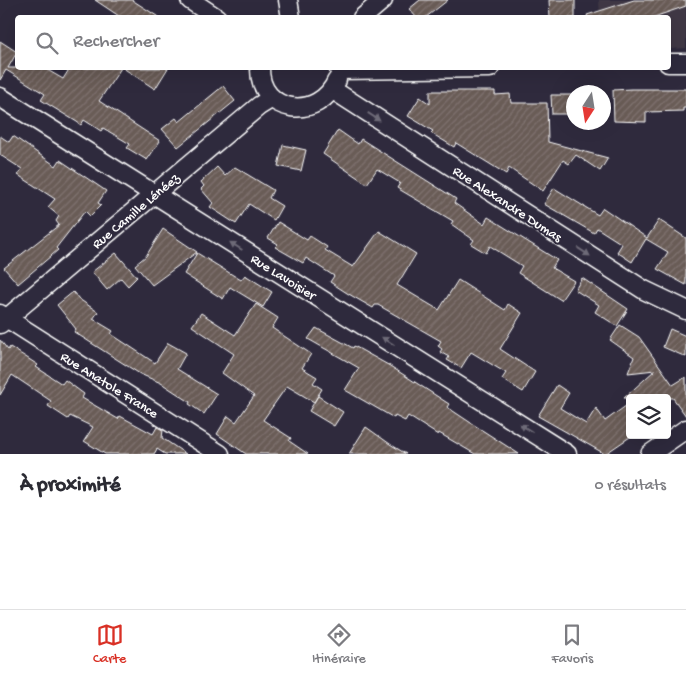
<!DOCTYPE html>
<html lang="fr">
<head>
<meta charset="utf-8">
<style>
	:root { --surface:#fff; --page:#f2f2f3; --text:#2b2b33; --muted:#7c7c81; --line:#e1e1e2; --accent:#d93025 }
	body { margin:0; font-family:"Gochi Hand",sans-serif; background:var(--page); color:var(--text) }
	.controls { position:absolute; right:15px; bottom:15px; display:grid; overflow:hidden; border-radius:5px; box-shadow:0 5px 20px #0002 }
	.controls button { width:45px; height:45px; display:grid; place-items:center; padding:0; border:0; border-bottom:1px solid var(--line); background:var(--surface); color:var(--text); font:25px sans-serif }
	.compass { position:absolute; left:566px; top:85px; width:45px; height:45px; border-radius:50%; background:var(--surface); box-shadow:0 5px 20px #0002; rotate:192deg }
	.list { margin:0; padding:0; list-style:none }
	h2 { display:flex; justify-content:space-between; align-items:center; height:65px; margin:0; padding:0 20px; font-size:21px }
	h2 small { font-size:16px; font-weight:400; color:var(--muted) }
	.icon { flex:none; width:28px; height:28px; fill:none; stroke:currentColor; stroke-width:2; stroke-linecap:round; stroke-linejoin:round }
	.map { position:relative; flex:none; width:686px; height:454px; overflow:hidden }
	.search { position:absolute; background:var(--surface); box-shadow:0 5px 20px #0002; left:15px; right:15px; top:15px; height:55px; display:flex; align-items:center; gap:12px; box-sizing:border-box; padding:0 18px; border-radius:5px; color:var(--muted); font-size:19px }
	.sheet { height:155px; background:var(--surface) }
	nav { display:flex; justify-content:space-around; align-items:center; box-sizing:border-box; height:70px; border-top:1px solid var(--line); background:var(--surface); font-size:14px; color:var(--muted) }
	nav a { display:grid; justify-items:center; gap:2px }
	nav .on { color:var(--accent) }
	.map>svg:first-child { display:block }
</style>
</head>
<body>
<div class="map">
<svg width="686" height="454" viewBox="0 0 686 454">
	<defs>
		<pattern id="building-hatch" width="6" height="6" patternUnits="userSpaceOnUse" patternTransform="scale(1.25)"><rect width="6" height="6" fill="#695b57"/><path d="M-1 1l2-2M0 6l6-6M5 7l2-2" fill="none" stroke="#807470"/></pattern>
	</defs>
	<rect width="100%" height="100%" fill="#2f2a3d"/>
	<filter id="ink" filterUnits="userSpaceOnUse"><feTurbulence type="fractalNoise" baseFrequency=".02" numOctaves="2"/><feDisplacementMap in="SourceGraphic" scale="10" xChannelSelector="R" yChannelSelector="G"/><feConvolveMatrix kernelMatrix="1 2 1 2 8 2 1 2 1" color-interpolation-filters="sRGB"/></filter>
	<g filter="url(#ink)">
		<path fill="#403945" d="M 599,0 L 686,0 L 686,48 L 669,49 L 668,18 L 600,17 Z"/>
		<g fill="url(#building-hatch)" stroke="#fff">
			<path d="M 95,0 L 132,0 L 160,18 L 122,18 Z"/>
			<path d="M 420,0 L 448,0 L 425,18 L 417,18 L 409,9 Z"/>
			<path d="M 549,0 L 575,0 L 575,18 L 550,18 Z"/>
			<path d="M 634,0 L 686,0 L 686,6 L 651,18 L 588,18 L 587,15 Z"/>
			<path d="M 0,41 L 17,52 L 8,68 L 44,68 L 63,79 L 70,68 L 121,68 L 99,101 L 160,141 L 147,160 L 127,148 L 130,144 L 103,128 L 101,131 L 84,120 L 81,125 L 77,122 L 41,100 L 45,94 L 6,70 L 0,80 Z"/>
			<path d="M 123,68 L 168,68 L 155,89 Z"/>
			<path d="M 223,86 L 235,101 L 178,147 L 162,129 L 176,118 L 179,122 Z"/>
			<path d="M 631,89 L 686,89 L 686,108 L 683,108 L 683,111 L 646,112 L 646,122 L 614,121 L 613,90 Z"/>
			<path d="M 430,91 L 495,91 L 495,95 L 510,94 L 511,103 L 547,103 L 548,142 L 608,158 L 600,171 L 576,155 L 569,164 L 563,160 L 543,191 L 509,168 L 506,174 L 456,143 L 454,147 L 431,133 L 433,131 L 408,116 L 420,97 L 430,104 Z"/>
			<path d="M 551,95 L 572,95 L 572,114 L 552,114 Z"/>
			<path d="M 338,130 L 358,144 L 361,139 L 456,199 L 454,203 L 484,224 L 488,217 L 557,260 L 552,268 L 574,281 L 561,300 L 518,273 L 522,266 L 490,246 L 486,253 L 471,244 L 474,240 L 451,224 L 453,221 L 397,188 L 400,183 L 377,169 L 367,184 L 323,154 Z"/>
			<path d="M 0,136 L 9,142 L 13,136 L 16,138 L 56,166 L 60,160 L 106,191 L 98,203 L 101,205 L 90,216 L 85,211 L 56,248 L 58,250 L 18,284 L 4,268 L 59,225 L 56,221 L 59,216 L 48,207 L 55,199 L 18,175 L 22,169 L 0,155 Z"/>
			<path d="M 283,145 L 306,150 L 301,171 L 278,166 Z"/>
			<path d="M 217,167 L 225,176 L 235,167 L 273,190 L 269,198 L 282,206 L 274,220 L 249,204 L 236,224 L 210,207 L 213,203 L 201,189 L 204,186 L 201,182 Z"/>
			<path d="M 554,188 L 598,215 L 603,208 L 647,238 L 659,220 L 686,238 L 686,285 L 657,269 L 668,252 L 646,239 L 632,262 L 617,252 L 622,244 L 597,228 L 594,233 L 544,204 Z"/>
			<path d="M 278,222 L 307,240 L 310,236 L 327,247 L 325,250 L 353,267 L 379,231 L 416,254 L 397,285 L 439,310 L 458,280 L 505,310 L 508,304 L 522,313 L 500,349 L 535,372 L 523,392 L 502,379 L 506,373 L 471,352 L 461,368 L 447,360 L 449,357 L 440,352 L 442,349 L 438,346 L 441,341 L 378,305 L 375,305 L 373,308 L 347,293 L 330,282 L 334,276 L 306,258 L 303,263 L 275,247 L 278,244 L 268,238 Z"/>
			<path d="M 163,229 L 197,252 L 152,285 L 135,265 L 146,256 Z"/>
			<path d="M 116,253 L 137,277 L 128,286 L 121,278 L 107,290 L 92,272 Z"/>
			<path d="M 197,253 L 241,280 L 245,275 L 272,292 L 263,307 L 230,287 L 223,299 L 184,274 Z"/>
			<path d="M 582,278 L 628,309 L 617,326 L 595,312 L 599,305 L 575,290 Z"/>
			<path d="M 73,292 L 79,299 L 98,312 L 93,319 L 113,331 L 111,334 L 155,363 L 168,343 L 186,353 L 177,369 L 217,394 L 204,414 L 189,404 L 190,402 L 161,383 L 140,374 L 74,332 L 76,329 L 57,305 Z"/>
			<path d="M 256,304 L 278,318 L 272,328 L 311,354 L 302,368 L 317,377 L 313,383 L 322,389 L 314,402 L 287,386 L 263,420 L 291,438 L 289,441 L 308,454 L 246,454 L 217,434 L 228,416 L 236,422 L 254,396 L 222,373 L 234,354 L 192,326 L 201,313 L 235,335 Z"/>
			<path d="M 620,325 L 639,337 L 673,385 L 686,377 L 686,416 L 673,398 L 624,398 L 655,370 L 628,373 L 634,357 L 610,340 Z"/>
			<path d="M 316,328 L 353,348 L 354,346 L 390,366 L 449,404 L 447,407 L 471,423 L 519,454 L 475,454 L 439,433 L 438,435 L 408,416 L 405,421 L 395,416 L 394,418 L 345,390 L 359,368 L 308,339 Z"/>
			<path d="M 670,329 L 686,336 L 686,357 L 663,347 Z"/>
			<path d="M 0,340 L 8,350 L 10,347 L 38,365 L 36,367 L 62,384 L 65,380 L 84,394 L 82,398 L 118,419 L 120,416 L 153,434 L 157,427 L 163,430 L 162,438 L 186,454 L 165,454 L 157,449 L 154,454 L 105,454 L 84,441 L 93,427 L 70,416 L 68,419 L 48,406 L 51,401 L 12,375 L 0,395 Z"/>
			<path d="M 557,385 L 569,393 L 560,408 L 586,424 L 596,408 L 605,421 L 630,403 L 630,437 L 605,454 L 538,416 Z"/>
			<path d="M 318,396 L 343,412 L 334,426 L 309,411 Z"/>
			<path d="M 366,427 L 390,444 L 406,454 L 349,454 Z"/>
		</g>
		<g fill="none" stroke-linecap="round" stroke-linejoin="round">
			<defs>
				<g id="street">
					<path d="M 190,0 L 217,18"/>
					<path d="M 288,0 L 291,18"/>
					<path d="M 362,18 L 383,0"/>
					<path d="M 668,63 L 686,63"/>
					<path d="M 260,68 C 259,114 319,122 337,80"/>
					<path d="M 339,70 L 490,68"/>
					<path d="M 333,90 L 644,290 L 686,310"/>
					<path d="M 0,97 L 567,454"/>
					<path d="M 0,314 L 220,454"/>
					<path d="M 0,324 L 259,106 L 272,98"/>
					<path d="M 650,454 L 686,429"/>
				</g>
			</defs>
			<use href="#street" stroke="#fff" stroke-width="21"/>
			<use href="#street" stroke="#2f2a3d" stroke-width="18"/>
		</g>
		<defs><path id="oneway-solid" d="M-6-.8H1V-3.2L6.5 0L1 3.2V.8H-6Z" transform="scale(1.25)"/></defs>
		<g fill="#6d6a77">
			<use href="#oneway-solid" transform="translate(374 117) rotate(33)"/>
			<use href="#oneway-solid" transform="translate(236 246) rotate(-148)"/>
			<use href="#oneway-solid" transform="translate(584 252) rotate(33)"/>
			<use href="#oneway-solid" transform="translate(388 341) rotate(-148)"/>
			<use href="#oneway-solid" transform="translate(526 428) rotate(-148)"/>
		</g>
	</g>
	<g text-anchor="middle" stroke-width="4" stroke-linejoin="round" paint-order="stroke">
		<g font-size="14" fill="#fff" stroke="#2f2a3d">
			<text transform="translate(508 203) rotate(33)" y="5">Rue Alexandre Dumas</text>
			<text transform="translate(135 210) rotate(-40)" y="5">Rue Camille Lénéez</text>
			<text transform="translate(284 276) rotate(32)" y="5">Rue Lavoisier</text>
			<text transform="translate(110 384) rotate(32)" y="5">Rue Anatole France</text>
		</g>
	</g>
</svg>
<div class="controls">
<button><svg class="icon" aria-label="layers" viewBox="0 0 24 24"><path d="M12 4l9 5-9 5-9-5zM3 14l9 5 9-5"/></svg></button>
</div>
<svg class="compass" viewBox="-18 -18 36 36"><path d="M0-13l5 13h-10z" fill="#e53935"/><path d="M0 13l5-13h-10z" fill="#7c7c81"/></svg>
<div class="search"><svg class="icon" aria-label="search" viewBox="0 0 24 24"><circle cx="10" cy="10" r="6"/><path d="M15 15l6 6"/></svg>Rechercher</div>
</div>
<section class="sheet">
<h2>À proximité<small>0 résultats</small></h2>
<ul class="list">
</ul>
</section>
<nav>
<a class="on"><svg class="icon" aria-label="map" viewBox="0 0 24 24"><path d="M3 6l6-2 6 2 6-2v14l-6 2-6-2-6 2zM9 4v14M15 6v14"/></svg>Carte</a>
<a><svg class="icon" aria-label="directions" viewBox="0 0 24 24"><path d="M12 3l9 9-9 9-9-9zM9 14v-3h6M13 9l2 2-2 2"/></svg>Itinéraire</a>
<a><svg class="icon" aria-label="saved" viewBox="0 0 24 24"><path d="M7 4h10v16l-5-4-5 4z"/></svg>Favoris</a>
</nav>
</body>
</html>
